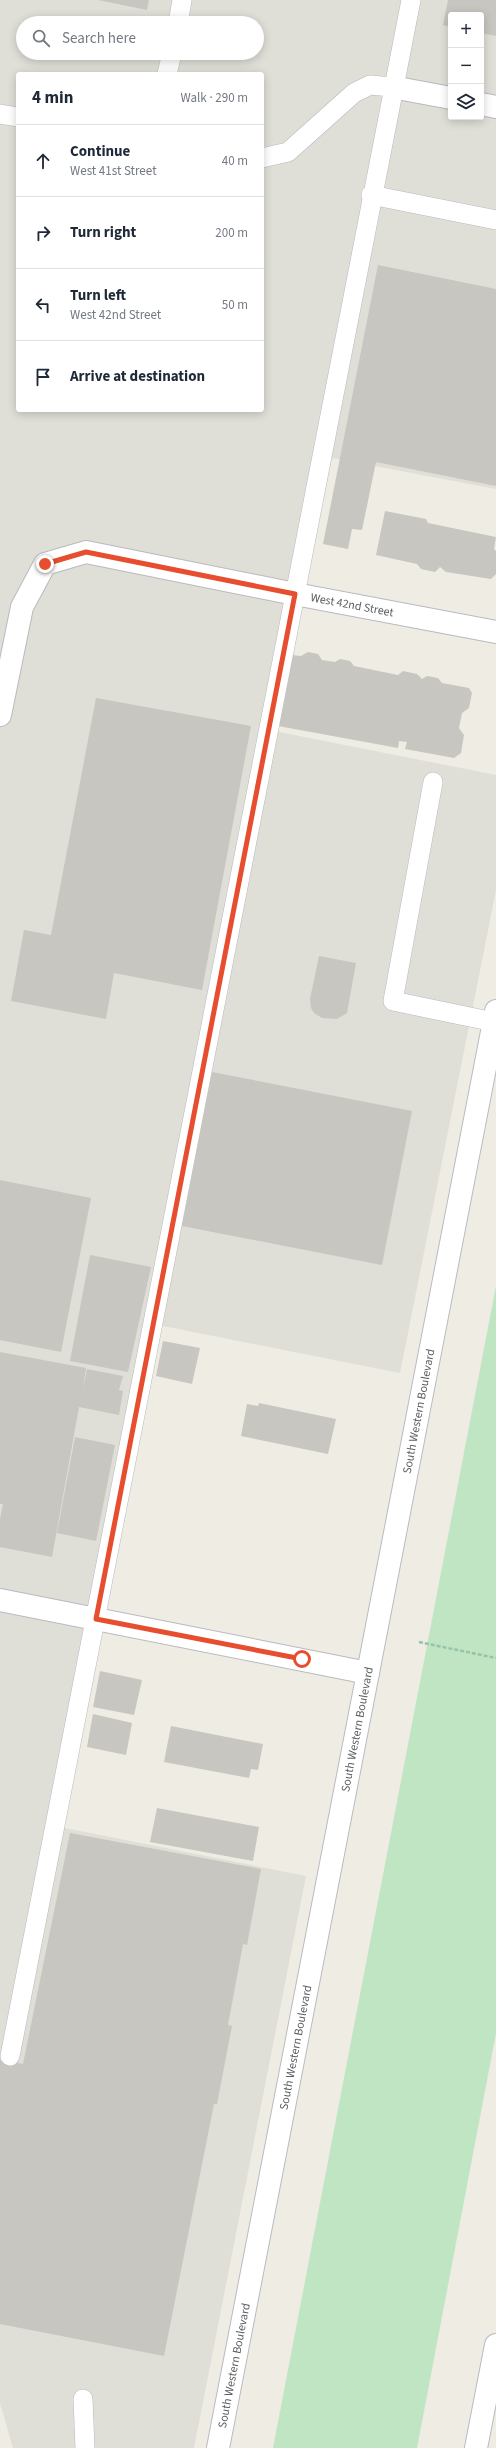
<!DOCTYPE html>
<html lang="en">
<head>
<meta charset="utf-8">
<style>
	:root { --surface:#fff; --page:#f6f6f7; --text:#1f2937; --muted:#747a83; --line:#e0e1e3 }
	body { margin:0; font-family:"Source Sans 3",sans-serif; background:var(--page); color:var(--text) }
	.controls { position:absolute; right:12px; top:12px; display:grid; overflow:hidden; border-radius:4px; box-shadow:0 2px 10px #0003 }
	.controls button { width:36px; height:36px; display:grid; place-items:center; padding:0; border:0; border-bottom:1px solid var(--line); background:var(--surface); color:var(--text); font:20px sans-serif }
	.stop { position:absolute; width:12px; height:12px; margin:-9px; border:3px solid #e74e2f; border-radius:50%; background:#fff }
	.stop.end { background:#e74e2f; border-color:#fff; box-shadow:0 1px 4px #0008 }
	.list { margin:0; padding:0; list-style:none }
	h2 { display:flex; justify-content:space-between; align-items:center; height:52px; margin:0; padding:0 16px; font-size:17px }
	h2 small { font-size:13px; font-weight:400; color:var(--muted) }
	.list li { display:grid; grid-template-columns:26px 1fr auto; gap:12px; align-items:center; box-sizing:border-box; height:72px; padding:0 16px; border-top:1px solid var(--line) }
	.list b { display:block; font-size:15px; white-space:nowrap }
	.list p { margin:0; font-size:13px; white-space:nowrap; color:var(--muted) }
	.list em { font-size:13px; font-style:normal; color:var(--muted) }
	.icon { flex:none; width:22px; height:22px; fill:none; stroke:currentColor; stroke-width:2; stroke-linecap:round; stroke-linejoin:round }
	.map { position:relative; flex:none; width:496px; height:2448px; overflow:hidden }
	.search { position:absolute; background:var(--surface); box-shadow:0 2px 10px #0003; left:16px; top:16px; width:248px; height:44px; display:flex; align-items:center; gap:10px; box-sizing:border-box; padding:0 14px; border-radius:22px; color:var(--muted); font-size:15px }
	.panel { position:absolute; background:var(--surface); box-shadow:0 2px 10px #0003; left:16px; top:72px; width:248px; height:340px; border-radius:4px }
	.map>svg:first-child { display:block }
</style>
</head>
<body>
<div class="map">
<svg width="496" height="2448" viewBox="0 0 496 2448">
	<rect width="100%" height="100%" fill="#eeece3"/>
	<path fill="#dfded7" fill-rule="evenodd" d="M 0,0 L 496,0 L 496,489 L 322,456 L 269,730 L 496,775 L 496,890 L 400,1373 L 153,1324 L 55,1826 L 306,1876 L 194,2448 L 13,2448 L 0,2403 ZM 451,15 L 481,15 L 481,117 L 451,117 ZM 23,23 L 257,23 L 257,53 L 23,53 ZM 18,74 L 262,74 L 262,410 L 18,410 Z"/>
	<path fill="#bfe5c3" d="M 496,1286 L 496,2033 L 417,2448 L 273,2448 Z"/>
	<g fill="#c8c6c0">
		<path d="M 98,0 L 149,0 L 147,10 Z"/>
		<path d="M 448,0 L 496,0 L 496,36 L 481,33 L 481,15 L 451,15 L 451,27 L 443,25 Z"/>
		<path d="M 378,265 L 496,289 L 496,486 L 376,462 L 362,530 L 352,529 L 348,549 L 323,544 Z"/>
		<path d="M 385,511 L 426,519 L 428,523 L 496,537 L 494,549 L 496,551 L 496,574 L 491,579 L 446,572 L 440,567 L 435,572 L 421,569 L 417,564 L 376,555 Z"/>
		<path d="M 308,652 L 318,654 L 322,660 L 335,662 L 340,659 L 350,661 L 354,666 L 398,675 L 403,671 L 417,674 L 422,679 L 427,676 L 438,678 L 442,683 L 469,688 L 472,693 L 469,708 L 462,713 L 459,728 L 464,735 L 461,753 L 454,758 L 405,749 L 407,742 L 399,741 L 398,748 L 278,726 L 292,655 L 301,656 Z"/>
		<path d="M 96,698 L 251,726 L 202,990 L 114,973 L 106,1019 L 11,1001 L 24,930 L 51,935 Z"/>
		<path d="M 319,956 L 356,963 L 347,1013 L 337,1019 L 322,1018 L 314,1013 L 311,1008 L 310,999 Z"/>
		<path d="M 212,1072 L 412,1111 L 382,1265 L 182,1226 Z"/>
		<path d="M 0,1180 L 91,1198 L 61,1352 L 0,1340 Z"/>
		<path d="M 90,1255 L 151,1267 L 128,1372 L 70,1361 Z"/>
		<path d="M 163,1341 L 200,1348 L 192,1384 L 156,1376 Z"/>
		<path d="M 0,1352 L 86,1368 L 83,1389 L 87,1369 L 123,1376 L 119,1390 L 123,1391 L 119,1415 L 79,1407 L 52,1557 L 0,1547 L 0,1519 L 3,1504 L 0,1504 Z"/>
		<path d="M 259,1403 L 336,1419 L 328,1454 L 241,1436 L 247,1404 L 258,1406 Z"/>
		<path d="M 75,1437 L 115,1445 L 96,1541 L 57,1533 Z"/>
		<path d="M 100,1671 L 142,1680 L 134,1715 L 93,1707 Z"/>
		<path d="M 93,1714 L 132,1723 L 126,1755 L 87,1747 Z"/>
		<path d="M 171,1726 L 263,1744 L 258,1770 L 251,1769 L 249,1778 L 164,1762 Z"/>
		<path d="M 157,1808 L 259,1827 L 253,1861 L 150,1842 Z"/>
		<path d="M 70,1833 L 261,1869 L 247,1945 L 243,1944 L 228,2025 L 232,2026 L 217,2104 L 214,2104 L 164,2356 L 0,2324 L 0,2060 L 23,2064 Z"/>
	</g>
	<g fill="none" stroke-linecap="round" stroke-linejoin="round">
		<defs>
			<g id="lane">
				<path d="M 178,23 L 182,0"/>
				<path d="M 167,74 L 172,53"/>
				<path d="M 0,114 L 18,117"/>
				<path d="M 262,158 L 288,152 L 354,93 L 370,85 L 392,87"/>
				<path d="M 371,195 L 496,220"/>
				<path d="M 433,782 L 393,1001 L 494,1022"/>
				<path d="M 10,2056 L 411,0"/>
				<path d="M 83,2399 L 85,2448"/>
			</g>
			<g id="street">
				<path d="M 392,87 L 451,98"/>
				<path d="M 481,104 L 496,107"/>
				<path id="s1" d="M 0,715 L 22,607 L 45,564 L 86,552 L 295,594 L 496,632"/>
				<path d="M 0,1600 L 368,1673"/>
			</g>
			<g id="secondary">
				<path id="s2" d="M 218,2448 L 496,1011"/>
				<path d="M 476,2448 L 496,2345"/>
			</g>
		</defs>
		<use href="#lane" stroke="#b8babf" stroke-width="20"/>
		<use href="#street" stroke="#b8babf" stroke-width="24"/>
		<use href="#secondary" stroke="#b8bbc1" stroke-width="24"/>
		<path stroke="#97c4a8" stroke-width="2.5" stroke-dasharray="4 2" stroke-linecap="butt" d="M 419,1642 L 496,1658"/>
		<use href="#lane" stroke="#fff" stroke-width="19"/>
		<use href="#street" stroke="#fff" stroke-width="22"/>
		<use href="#secondary" stroke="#fff" stroke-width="22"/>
	</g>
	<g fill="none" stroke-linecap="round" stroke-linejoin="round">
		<path stroke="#e74e2f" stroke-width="5" d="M 45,564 L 86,552 L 295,594 L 96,1619 L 302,1659"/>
	</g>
	<g text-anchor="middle" stroke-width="3.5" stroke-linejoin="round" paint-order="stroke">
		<g font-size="12" fill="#5b5e63" stroke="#fff">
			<text dy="4" stroke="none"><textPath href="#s1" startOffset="473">West 42nd Street</textPath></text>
			<text dy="4" stroke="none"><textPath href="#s2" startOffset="1056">South Western Boulevard</textPath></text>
			<text dy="4" stroke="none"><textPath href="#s2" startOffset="732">South Western Boulevard</textPath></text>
			<text dy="4" stroke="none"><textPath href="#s2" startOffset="408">South Western Boulevard</textPath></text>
			<text dy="4" stroke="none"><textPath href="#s2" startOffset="84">South Western Boulevard</textPath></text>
		</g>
	</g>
</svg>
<div class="controls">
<button>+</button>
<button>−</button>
<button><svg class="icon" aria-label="layers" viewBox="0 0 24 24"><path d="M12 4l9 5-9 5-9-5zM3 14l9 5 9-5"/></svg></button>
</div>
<div class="stop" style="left:302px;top:1659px"></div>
<div class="stop end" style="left:45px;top:564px"></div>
<div class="search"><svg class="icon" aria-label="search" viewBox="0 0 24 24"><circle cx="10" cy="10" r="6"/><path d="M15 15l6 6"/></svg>Search here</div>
<section class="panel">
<h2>4 min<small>Walk · 290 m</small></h2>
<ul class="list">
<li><svg class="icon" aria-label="ahead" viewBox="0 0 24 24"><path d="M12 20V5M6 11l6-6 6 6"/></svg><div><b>Continue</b><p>West 41st Street</p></div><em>40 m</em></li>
<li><svg class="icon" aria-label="right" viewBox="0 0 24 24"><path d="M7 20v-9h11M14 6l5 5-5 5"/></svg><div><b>Turn right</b></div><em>200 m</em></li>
<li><svg class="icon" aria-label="left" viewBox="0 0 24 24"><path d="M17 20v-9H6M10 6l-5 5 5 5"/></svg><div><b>Turn left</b><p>West 42nd Street</p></div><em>50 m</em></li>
<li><svg class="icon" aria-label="arrive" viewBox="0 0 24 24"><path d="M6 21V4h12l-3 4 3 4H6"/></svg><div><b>Arrive at destination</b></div></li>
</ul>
</section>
</div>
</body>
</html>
